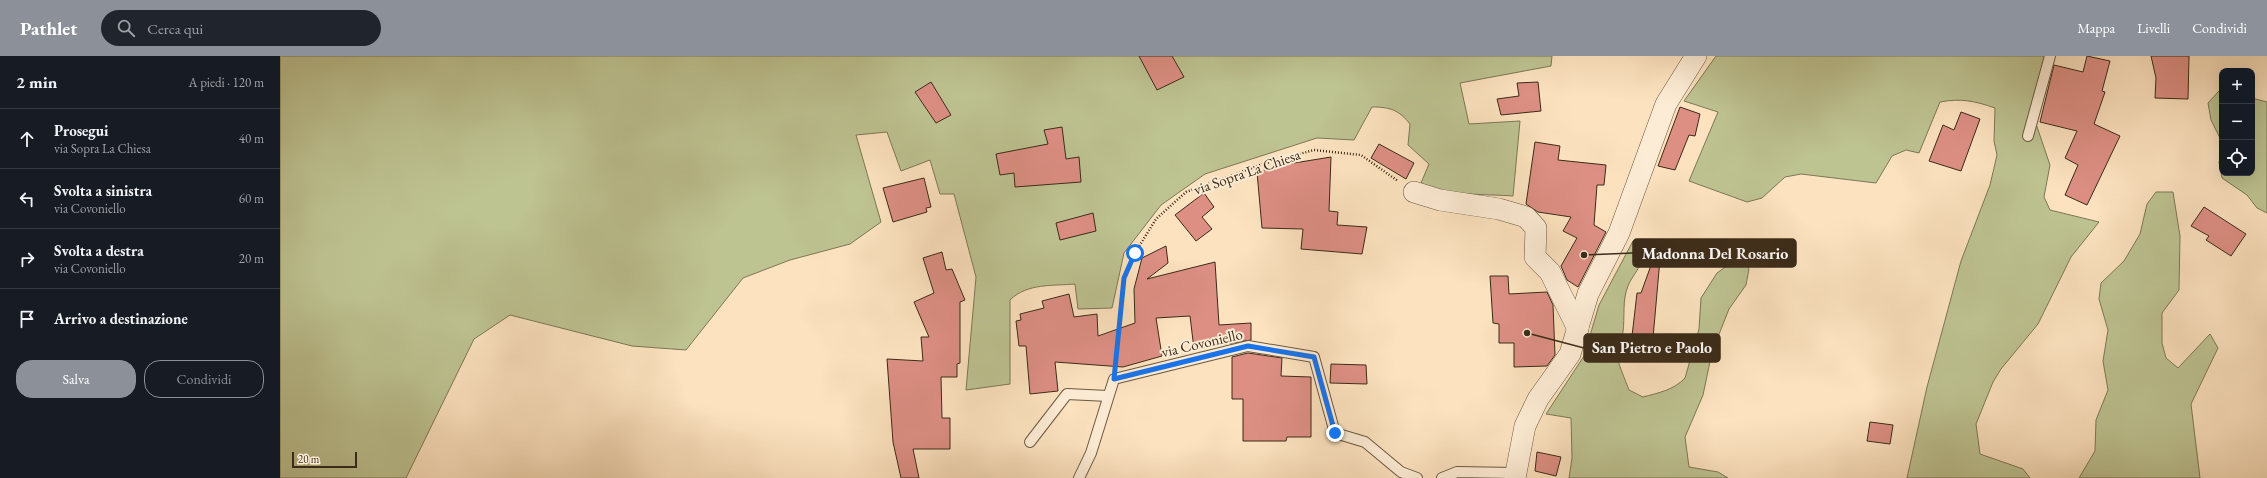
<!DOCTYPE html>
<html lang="it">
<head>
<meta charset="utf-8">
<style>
	:root { --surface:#171b24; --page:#20242c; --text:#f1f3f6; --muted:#9ea1a6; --line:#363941; --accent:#8c9099 }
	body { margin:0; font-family:"EB Garamond",serif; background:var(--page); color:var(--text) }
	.controls { position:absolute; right:12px; top:12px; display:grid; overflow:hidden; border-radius:8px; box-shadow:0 4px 16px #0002 }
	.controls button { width:36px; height:36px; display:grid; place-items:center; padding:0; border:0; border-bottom:1px solid var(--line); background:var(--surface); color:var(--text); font:20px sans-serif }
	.scale { position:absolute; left:12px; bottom:10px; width:65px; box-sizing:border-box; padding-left:4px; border:2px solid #3b2b19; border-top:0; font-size:11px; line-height:14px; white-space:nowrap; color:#3b2b19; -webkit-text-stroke:3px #fdecd5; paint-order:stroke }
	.stop { position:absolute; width:12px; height:12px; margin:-9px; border:3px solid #1a73e8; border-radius:50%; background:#fff }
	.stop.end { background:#1a73e8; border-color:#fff; box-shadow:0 1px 4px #0008 }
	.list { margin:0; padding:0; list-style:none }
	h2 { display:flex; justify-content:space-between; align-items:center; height:52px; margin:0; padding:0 16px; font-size:17px }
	h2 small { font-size:13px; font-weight:400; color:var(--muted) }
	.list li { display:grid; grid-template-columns:26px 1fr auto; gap:12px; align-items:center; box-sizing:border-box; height:60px; padding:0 16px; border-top:1px solid var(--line) }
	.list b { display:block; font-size:15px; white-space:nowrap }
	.list p { margin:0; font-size:13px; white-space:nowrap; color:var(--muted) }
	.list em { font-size:13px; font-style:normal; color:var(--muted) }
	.actions { display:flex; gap:8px; padding:12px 16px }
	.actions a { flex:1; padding:9px 0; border:1px solid var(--accent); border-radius:16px; text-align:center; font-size:14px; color:var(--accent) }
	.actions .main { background:var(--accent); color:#fff }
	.icon { flex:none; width:22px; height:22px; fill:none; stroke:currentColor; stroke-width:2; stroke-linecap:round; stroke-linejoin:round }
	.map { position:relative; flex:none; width:1987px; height:422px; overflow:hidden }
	header { display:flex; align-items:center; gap:24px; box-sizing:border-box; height:56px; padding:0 20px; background:var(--accent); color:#fff }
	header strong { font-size:19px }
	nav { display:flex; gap:22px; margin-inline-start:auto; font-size:14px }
	.search { width:280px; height:36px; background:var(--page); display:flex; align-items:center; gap:10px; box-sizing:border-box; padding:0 14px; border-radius:22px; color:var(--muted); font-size:15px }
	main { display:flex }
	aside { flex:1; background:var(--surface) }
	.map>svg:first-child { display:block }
</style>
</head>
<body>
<header>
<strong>Pathlet</strong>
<div class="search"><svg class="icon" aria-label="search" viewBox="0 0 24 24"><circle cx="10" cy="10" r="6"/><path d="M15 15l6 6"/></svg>Cerca qui</div>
<nav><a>Mappa</a><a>Livelli</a><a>Condividi</a></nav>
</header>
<main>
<aside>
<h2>2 min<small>A piedi · 120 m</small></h2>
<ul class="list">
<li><svg class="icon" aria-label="ahead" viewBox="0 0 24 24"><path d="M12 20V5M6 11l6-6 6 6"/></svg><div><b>Prosegui</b><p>via Sopra La Chiesa</p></div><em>40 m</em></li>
<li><svg class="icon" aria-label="left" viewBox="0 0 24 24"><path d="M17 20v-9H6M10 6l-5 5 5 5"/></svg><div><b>Svolta a sinistra</b><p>via Covoniello</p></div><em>60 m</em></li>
<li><svg class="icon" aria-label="right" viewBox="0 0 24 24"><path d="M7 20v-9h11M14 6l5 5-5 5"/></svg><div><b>Svolta a destra</b><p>via Covoniello</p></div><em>20 m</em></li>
<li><svg class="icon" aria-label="arrive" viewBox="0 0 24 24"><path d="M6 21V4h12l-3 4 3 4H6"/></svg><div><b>Arrivo a destinazione</b></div></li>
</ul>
<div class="actions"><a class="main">Salva</a><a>Condividi</a></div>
</aside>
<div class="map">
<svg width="1987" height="422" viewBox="0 0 1987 422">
	<rect width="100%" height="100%" fill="#fce2bf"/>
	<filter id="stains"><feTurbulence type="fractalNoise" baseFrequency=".005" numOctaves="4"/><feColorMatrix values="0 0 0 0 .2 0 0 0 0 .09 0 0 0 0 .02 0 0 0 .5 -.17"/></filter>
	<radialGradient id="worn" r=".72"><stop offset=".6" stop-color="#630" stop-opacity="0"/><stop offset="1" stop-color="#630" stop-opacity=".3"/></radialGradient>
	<g fill="#bec392" stroke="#7c7756">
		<path d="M 0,0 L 1272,0 L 1271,10 L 1180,27 L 1189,68 L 1240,65 L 1233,140 C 1206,138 1164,140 1141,127 L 1149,108 L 1128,89 L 1130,68 C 1119,54 1110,51 1092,51 L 1074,84 L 1037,82 L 925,118 L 881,149 L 844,197 L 832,252 L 798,253 L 795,228 C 773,230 747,227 730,244 L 730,328 L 686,334 L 696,221 L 674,138 L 660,138 L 650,104 L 621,115 L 607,76 L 576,79 L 601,166 L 570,188 L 510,204 L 463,222 L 406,294 L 352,290 L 230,259 L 194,283 L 126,422 L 0,422 Z"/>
		<path d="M 1436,0 L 1766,0 L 1752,56 L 1770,109 L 1764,141 L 1770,154 L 1819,166 L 1791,201 L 1758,268 L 1721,313 L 1713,326 L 1696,368 L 1700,398 L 1743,413 L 1750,422 L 1627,422 L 1647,331 L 1681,205 L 1710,129 L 1717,99 L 1714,85 L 1715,52 C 1695,45 1681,42 1660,46 L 1639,97 L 1626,94 L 1612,100 L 1596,127 L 1521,118 L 1505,121 L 1482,142 L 1467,146 L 1409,125 L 1438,56 L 1404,45 Z"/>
		<path d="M 1939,35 L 1942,36 L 1942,86 L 1931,64 L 1928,47 Z"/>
		<path d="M 1972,42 L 1987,46 L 1987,157 L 1977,152 L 1967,139 L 1942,122 L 1939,106 L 1942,100 L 1942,117 L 1972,117 Z"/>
		<path d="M 1876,136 L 1893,136 L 1900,180 L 1899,234 L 1882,257 L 1882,287 L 1886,302 L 1898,312 L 1930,278 L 1938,292 L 1911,348 L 1920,422 L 1799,422 L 1815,395 L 1816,364 L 1828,334 L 1823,305 L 1828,274 L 1819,243 L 1821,227 L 1844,205 L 1860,178 L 1867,148 Z"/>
		<path d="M 1353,185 L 1360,188 C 1368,207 1354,215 1348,230 C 1342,244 1345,261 1343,276 C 1341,283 1338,289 1337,297 C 1336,303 1346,326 1349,334 L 1363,341 C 1378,337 1394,334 1405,322 L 1419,273 L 1421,242 L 1437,217 L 1462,199 L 1469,213 L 1466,229 L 1449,253 L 1432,296 L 1423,339 L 1405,381 L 1409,411 L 1438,416 L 1448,422 L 1289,422 L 1292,402 L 1291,362 L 1266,358 L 1304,300 L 1319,249 Z"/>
	</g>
	<g fill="#dd8f84" stroke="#3b2b19">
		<path d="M 859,0 L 892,0 L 904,21 L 877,34 Z"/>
		<path d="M 1807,0 L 1830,5 L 1822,35 L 1825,36 L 1814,68 L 1840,80 L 1807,149 L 1785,139 L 1798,109 L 1785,102 L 1797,75 L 1760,66 L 1774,9 L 1803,16 Z"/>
		<path d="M 1871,0 L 1909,0 L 1908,43 L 1875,42 L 1876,22 Z"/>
		<path d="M 651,26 L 671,59 L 656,67 L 635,36 Z"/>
		<path d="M 1258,26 L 1261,55 L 1221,59 L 1217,43 L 1239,40 L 1237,27 Z"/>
		<path d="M 1400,51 L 1420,58 L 1415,80 L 1409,79 L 1395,114 L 1378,110 Z"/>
		<path d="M 1681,56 L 1700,63 L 1681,115 L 1649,105 L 1663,69 L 1674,74 Z"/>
		<path d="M 782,71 L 786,103 L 799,101 L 801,126 L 735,131 L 734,117 L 720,119 L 716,98 L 768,88 L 764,74 Z"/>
		<path d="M 1255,86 L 1280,90 L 1278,104 L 1326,109 L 1324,129 L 1317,129 L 1314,169 L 1326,176 L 1298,231 L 1287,224 L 1281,210 L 1297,182 L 1283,175 L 1291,161 L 1258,156 L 1246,148 Z"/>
		<path d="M 1099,88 L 1134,107 L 1126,123 L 1091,102 Z"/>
		<path d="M 1051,101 L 1049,155 L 1058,156 L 1057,169 L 1087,171 L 1082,198 L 1021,193 L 1023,173 L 982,172 L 977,116 L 1008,108 Z"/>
		<path d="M 644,122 L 651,151 L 646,152 L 647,156 L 613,166 L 603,132 Z"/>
		<path d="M 924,137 L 934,151 L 922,161 L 932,173 L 916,185 L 895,159 Z"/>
		<path d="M 1924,151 L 1966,178 L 1951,200 L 1926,184 L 1929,180 L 1911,170 Z"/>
		<path d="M 813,157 L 816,175 L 780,184 L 776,167 Z"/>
		<path d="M 886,190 L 888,207 L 867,223 L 935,206 L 939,269 L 971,267 L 971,284 L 914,293 L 910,260 L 876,262 L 882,300 L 843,311 L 775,306 L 778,335 L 750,338 L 746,290 L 739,290 L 736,265 L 741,264 L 740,258 L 764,252 L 762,245 L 789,238 L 794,261 L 817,258 L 818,280 L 855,267 L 854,233 L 862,202 Z"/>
		<path d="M 662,196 L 666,214 L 672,213 L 685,244 L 680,246 L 680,307 L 677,308 L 677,321 L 661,321 L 662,362 L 670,362 L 670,393 L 633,393 L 639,422 L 621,422 L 613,386 L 607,303 L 643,305 L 641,281 L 649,281 L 634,246 L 654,237 L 643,202 Z"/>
		<path d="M 1374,201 L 1380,203 L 1373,282 L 1352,280 L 1357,237 L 1361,237 Z"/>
		<path d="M 1210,220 L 1228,220 L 1229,238 L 1267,236 L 1273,249 L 1275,299 L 1267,310 L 1234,311 L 1234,287 L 1219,287 L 1219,268 L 1213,267 Z"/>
		<path d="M 968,297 L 1002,302 L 1001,320 L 1031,321 L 1031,381 L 1007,381 L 1006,385 L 963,385 L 963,343 L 952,343 L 952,301 Z"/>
		<path d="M 1051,308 L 1086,309 L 1087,328 L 1050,327 Z"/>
		<path d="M 1590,366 L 1613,369 L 1610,388 L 1587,385 Z"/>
		<path d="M 1257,396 L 1281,401 L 1276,420 L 1255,415 Z"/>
	</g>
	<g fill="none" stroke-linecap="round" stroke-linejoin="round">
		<defs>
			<g id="lane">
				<path d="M 1748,80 L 1770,0"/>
				<path d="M 750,386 L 787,338 L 828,340"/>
				<path d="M 799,422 L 811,397 L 834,323 L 968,290 L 1034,301 L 1055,377 L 1085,386 L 1121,416 L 1137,422"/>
				<path d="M 1162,422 L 1177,416 L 1235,417"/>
			</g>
			<g id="street">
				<path d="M 1134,136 L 1160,144 L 1219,153 L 1246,161 L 1256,172 L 1255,201 L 1270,216 L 1298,273"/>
				<path d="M 1235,422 L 1245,370 L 1258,343 L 1290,298 L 1308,238 L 1339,177 L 1386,48 L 1416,0"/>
			</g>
		</defs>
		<use href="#lane" stroke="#6b5942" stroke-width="12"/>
		<use href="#street" stroke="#6b5942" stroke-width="22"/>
		<path stroke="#3b2b19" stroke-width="2.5" stroke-dasharray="1 2" stroke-linecap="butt" d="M 835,306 L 844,222 L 855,197 L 876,163 L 906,136 L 983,108 L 1034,94 L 1081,99 L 1118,125"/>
		<use href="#lane" stroke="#fdecd5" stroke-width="10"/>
		<use href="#street" stroke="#fdecd5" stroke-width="21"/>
	</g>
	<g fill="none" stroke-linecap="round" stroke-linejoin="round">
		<path stroke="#1a73e8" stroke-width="5" d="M 855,197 L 844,222 L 834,323 L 968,290 L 1034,301 L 1055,377"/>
	</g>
	<g text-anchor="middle" stroke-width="4" stroke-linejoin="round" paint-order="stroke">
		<g font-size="15" fill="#3b2b19" stroke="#fdecd5">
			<text transform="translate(967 116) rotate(-19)" y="5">via Sopra La Chiesa</text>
			<text transform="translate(922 287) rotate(-13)" y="5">via Covoniello</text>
		</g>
	</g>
	<path fill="none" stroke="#3b2b19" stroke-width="1.5" d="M1304 199L1353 197M1247 277L1304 292"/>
	<g fill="#3b2b19" stroke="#fdecd5" stroke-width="1.5">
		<circle cx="1304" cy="199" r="4"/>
		<circle cx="1247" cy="277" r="4"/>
	</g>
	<g fill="#3b2b19" stroke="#3b2b19" stroke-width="1.5">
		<rect x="1353" y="183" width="163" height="28" rx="4"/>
		<rect x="1304" y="278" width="136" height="28" rx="4"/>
	</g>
	<g font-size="16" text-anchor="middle" font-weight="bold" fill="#fff">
		<text x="1435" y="203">Madonna Del Rosario</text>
		<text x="1372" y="297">San Pietro e Paolo</text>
	</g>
	<rect width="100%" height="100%" filter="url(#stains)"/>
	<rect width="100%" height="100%" fill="url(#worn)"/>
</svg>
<div class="controls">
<button>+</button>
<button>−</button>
<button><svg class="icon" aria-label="locate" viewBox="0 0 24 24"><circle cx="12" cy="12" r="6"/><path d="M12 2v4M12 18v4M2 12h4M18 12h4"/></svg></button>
</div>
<div class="scale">20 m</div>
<div class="stop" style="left:855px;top:197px"></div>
<div class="stop end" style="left:1055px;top:377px"></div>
</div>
</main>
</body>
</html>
